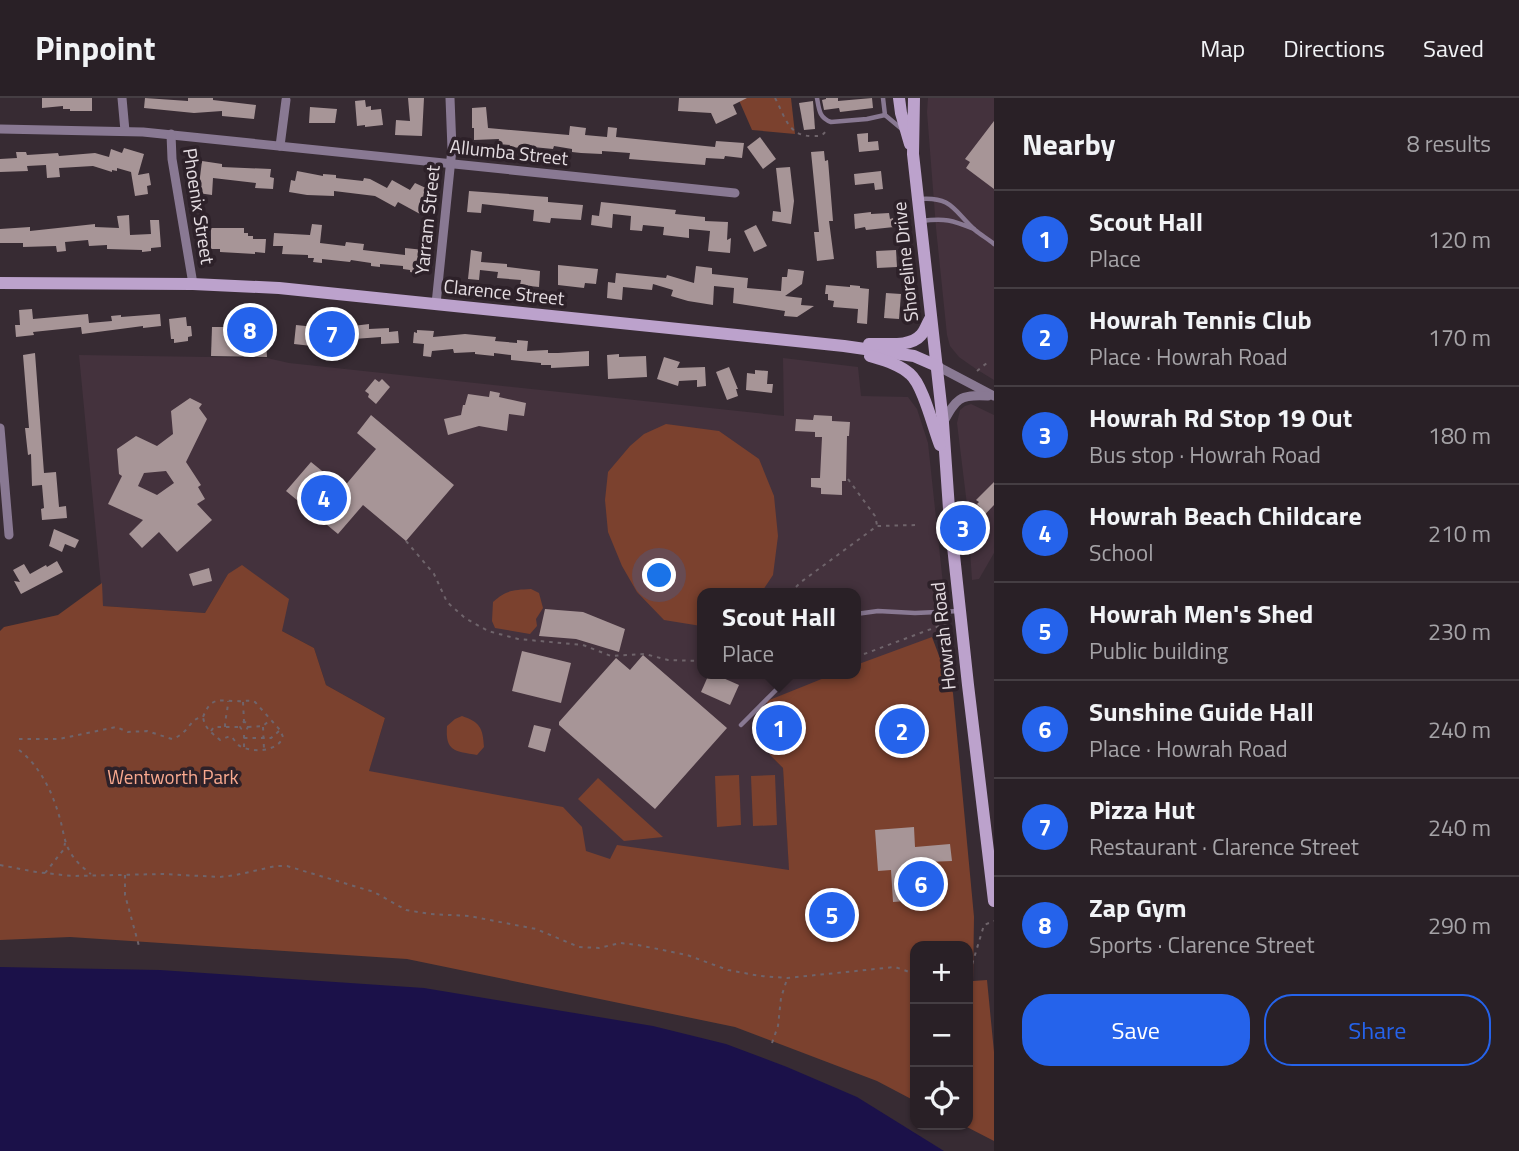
<!DOCTYPE html>
<html lang="en">
<head>
<meta charset="utf-8">
<style>
	:root { --surface:#292026; --page:#352d32; --text:#f1f3f6; --muted:#a5a3a7; --line:#453e43; --accent:#2563eb }
	body { margin:0; font-family:"Titillium Web",sans-serif; background:var(--page); color:var(--text) }
	.controls { position:absolute; right:21px; bottom:21px; display:grid; overflow:hidden; border-radius:14px; box-shadow:0 2px 5px #0004 }
	.controls button { width:63px; height:63px; display:grid; place-items:center; padding:0; border:0; border-bottom:2px solid var(--line); background:var(--surface); color:var(--text); font:35px sans-serif }
	.you { position:absolute; left:660px; top:478px; width:24px; height:24px; margin:-18px; border:5px solid #fff; border-radius:50%; background:#1a73e8; box-shadow:0 0 0 10px #1a73e833 }
	.badge { display:grid; place-items:center; width:46px; height:46px; border-radius:50%; background:var(--accent); color:#fff; font-size:23px; font-weight:700 }
	.pin { position:absolute; translate:-50% -50%; border:4px solid #fff; box-shadow:0 2px 7px #0006 }
	.popup { position:absolute; left:697px; top:490px; width:164px; height:91px; box-sizing:border-box; display:grid; place-content:center; border-radius:14px; background:var(--surface); filter:drop-shadow(0 2px 5px #0005); font-size:23px; white-space:nowrap; color:var(--muted) }
	.popup b { font-size:26px; color:var(--text) }
	.popup::after { content:''; position:absolute; left:50%; top:100%; margin-left:-14px; border:14px solid transparent; border-top-color:var(--surface) }
	.list { margin:0; padding:0; list-style:none }
	h2 { display:flex; justify-content:space-between; align-items:center; height:91px; margin:0; padding:0 28px; font-size:30px }
	h2 small { font-size:23px; font-weight:400; color:var(--muted) }
	.list li { display:grid; grid-template-columns:46px 1fr auto; gap:21px; align-items:center; box-sizing:border-box; height:98px; padding:0 28px; border-top:2px solid var(--line) }
	.list b { display:block; font-size:26px; white-space:nowrap }
	.list p { margin:0; font-size:23px; white-space:nowrap; color:var(--muted) }
	.list em { font-size:23px; font-style:normal; color:var(--muted) }
	.actions { display:flex; gap:14px; padding:21px 28px }
	.actions a { flex:1; padding:16px 0; border:2px solid var(--accent); border-radius:28px; text-align:center; font-size:24px; color:var(--accent) }
	.actions .main { background:var(--accent); color:#fff }
	.icon { flex:none; width:38px; height:38px; fill:none; stroke:currentColor; stroke-width:2; stroke-linecap:round; stroke-linejoin:round }
	.map { position:relative; flex:none; width:994px; height:1053px; overflow:hidden }
	header { display:flex; align-items:center; gap:42px; box-sizing:border-box; height:98px; padding:0 35px; background:var(--surface); border-bottom:2px solid var(--line) }
	header strong { font-size:33px }
	nav { display:flex; gap:38px; margin-inline-start:auto; font-size:24px }
	main { display:flex }
	aside { flex:1; background:var(--surface) }
	.map>svg:first-child { display:block }
</style>
</head>
<body>
<header>
<strong>Pinpoint</strong>
<nav><a>Map</a><a>Directions</a><a>Saved</a></nav>
</header>
<main>
<div class="map">
<svg width="994" height="1053" viewBox="0 0 994 1053">
	<rect width="100%" height="100%" fill="#372b33"/>
	<g fill="#44323d">
		<path d="M 928,0 L 994,0 L 994,282 L 976,271 L 959,259 L 950,248 L 947,237 L 936,130 L 927,14 Z"/>
		<path d="M 79,257 L 267,260 L 289,265 L 784,318 L 783,260 L 858,269 L 861,298 L 908,299 L 917,311 L 928,345 L 948,533 L 856,569 L 856,495 L 702,495 L 702,576 L 838,576 L 770,657 L 783,670 L 790,783 L 337,777 L 385,620 L 326,587 L 314,550 L 282,533 L 228,476 L 205,515 L 103,508 Z"/>
		<path d="M 971,306 L 994,317 L 994,455 L 979,481 L 972,482 L 967,407 L 957,325 L 960,312 L 965,308 Z"/>
	</g>
	<g fill="#7b412e">
		<path d="M 738,0 L 791,0 L 795,36 L 752,32 Z"/>
		<path d="M 666,326 L 719,333 L 759,361 L 774,398 L 778,438 L 773,477 L 761,495 L 702,495 L 701,528 L 664,522 L 637,494 L 622,468 L 608,434 L 605,402 L 608,374 L 630,348 L 644,336 Z"/>
		<path d="M 242,467 L 289,501 L 282,533 L 314,550 L 326,587 L 385,620 L 369,673 L 563,709 L 582,729 L 586,753 L 610,761 L 617,747 L 789,772 L 783,670 L 770,657 L 767,603 L 834,576 L 856,576 L 856,567 L 932,539 L 953,595 L 974,819 L 973,883 L 987,882 L 994,954 L 994,1043 L 963,1027 L 968,1027 L 968,848 L 915,848 L 915,1003 L 877,983 L 735,929 L 407,861 L 70,839 L 0,842 L 0,533 L 4,529 L 58,517 L 102,485 L 103,508 L 205,515 L 228,476 Z"/>
		<path d="M 531,491 L 539,495 L 543,510 L 536,521 L 537,528 L 530,536 L 495,530 L 492,523 L 493,504 C 506,492 513,492 531,491 Z"/>
		<path d="M 462,618 C 480,624 483,630 484,649 L 477,657 C 455,653 445,654 447,628 L 455,621 Z"/>
		<path d="M 739,677 L 741,727 L 717,729 L 715,678 Z"/>
		<path d="M 775,677 L 777,727 L 753,728 L 751,678 Z"/>
		<path d="M 598,680 L 663,739 L 624,743 L 578,701 Z"/>
	</g>
	<path fill="#1b1149" d="M 0,869 L 160,872 L 424,890 L 653,928 L 726,946 L 787,969 L 857,999 L 944,1053 L 0,1053 Z"/>
	<g fill="#a79597" fill-rule="evenodd">
		<path d="M 42,0 L 92,0 L 92,13 L 70,13 L 70,11 L 63,11 L 63,8 L 42,10 Z"/>
		<path d="M 145,0 L 188,3 L 188,0 L 213,0 L 213,2 L 256,7 L 254,21 L 222,18 L 222,13 L 194,15 L 144,10 Z"/>
		<path d="M 408,0 L 424,0 L 422,38 L 395,37 L 396,22 L 410,23 Z"/>
		<path d="M 679,0 L 747,0 L 733,7 L 737,16 L 716,26 L 711,15 L 678,13 Z"/>
		<path d="M 826,0 L 838,0 L 838,3 L 872,0 L 873,10 L 840,14 L 839,10 L 824,12 L 822,2 L 826,1 Z"/>
		<path d="M 365,2 L 366,9 L 371,8 L 371,12 L 381,11 L 383,27 L 365,29 L 365,27 L 357,28 L 355,3 Z"/>
		<path d="M 813,3 L 815,31 L 804,32 L 799,5 Z"/>
		<path d="M 310,9 L 337,11 L 335,25 L 309,25 Z"/>
		<path d="M 486,9 L 488,30 L 569,37 L 570,28 L 586,30 L 585,37 L 607,39 L 608,29 L 617,30 L 616,39 L 715,49 L 716,43 L 744,45 L 742,60 L 725,58 L 724,61 L 706,60 L 705,67 L 629,61 L 630,55 L 602,53 L 602,56 L 581,55 L 572,54 L 572,51 L 554,48 L 553,51 L 523,48 L 522,50 L 509,49 L 510,47 L 498,46 L 499,41 L 474,42 L 474,30 L 472,30 L 472,10 Z"/>
		<path d="M 994,23 L 994,91 L 966,70 L 970,64 L 965,61 Z"/>
		<path d="M 868,35 L 868,44 L 878,43 L 879,52 L 859,54 L 857,36 Z"/>
		<path d="M 760,39 L 776,61 L 763,71 L 747,49 Z"/>
		<path d="M 124,50 L 144,56 L 138,77 L 149,75 L 151,87 L 147,88 L 148,96 L 135,98 L 131,74 L 117,70 L 117,73 L 112,72 L 112,74 L 93,68 L 59,70 L 60,79 L 47,80 L 46,67 L 27,68 L 28,73 L 0,74 L 0,61 L 17,60 L 16,54 L 26,54 L 27,57 L 58,55 L 59,58 L 95,55 L 109,59 L 111,51 L 122,55 Z"/>
		<path d="M 824,53 L 825,63 L 828,62 L 833,123 L 829,123 L 834,161 L 817,163 L 814,134 L 819,134 L 811,54 Z"/>
		<path d="M 202,63 L 222,66 L 222,69 L 271,71 L 270,79 L 274,80 L 273,91 L 255,90 L 256,85 L 213,80 L 212,97 L 198,95 Z"/>
		<path d="M 790,69 L 794,103 L 791,126 L 772,123 L 773,113 L 781,114 L 776,70 Z"/>
		<path d="M 297,73 L 323,78 L 323,76 L 336,77 L 336,80 L 363,83 L 364,80 L 370,81 L 387,90 L 392,82 L 410,92 L 415,85 L 428,91 L 423,100 L 428,102 L 420,116 L 398,104 L 395,109 L 375,98 L 334,93 L 334,98 L 307,97 L 289,94 L 291,82 L 295,83 Z"/>
		<path d="M 881,73 L 883,91 L 875,92 L 874,85 L 855,87 L 854,76 Z"/>
		<path d="M 469,93 L 548,99 L 548,104 L 583,107 L 581,122 L 551,120 L 550,125 L 533,123 L 534,112 L 482,106 L 481,115 L 467,114 Z"/>
		<path d="M 601,104 L 676,112 L 675,116 L 705,119 L 705,123 L 728,124 L 727,142 L 731,140 L 730,155 L 708,153 L 710,133 L 689,131 L 689,140 L 663,137 L 664,129 L 643,127 L 642,133 L 630,132 L 631,118 L 613,116 L 612,130 L 591,127 L 592,117 L 599,118 Z"/>
		<path d="M 871,114 L 871,116 L 889,115 L 890,121 L 893,120 L 894,129 L 866,132 L 865,129 L 855,131 L 854,116 Z"/>
		<path d="M 129,117 L 130,137 L 151,136 L 150,122 L 159,122 L 161,149 L 151,150 L 151,153 L 142,154 L 142,152 L 107,151 L 107,147 L 89,148 L 88,142 L 65,144 L 66,153 L 57,154 L 56,148 L 23,149 L 23,145 L 0,145 L 0,131 L 30,129 L 30,133 L 95,126 L 95,129 L 119,130 L 117,118 Z"/>
		<path d="M 312,126 L 322,127 L 320,145 L 345,148 L 346,144 L 364,146 L 363,152 L 405,157 L 405,150 L 424,152 L 422,176 L 410,174 L 410,172 L 403,171 L 403,168 L 380,166 L 380,169 L 371,168 L 371,165 L 351,162 L 350,164 L 322,161 L 322,165 L 313,164 L 314,160 L 308,160 L 308,157 L 282,156 L 283,148 L 273,148 L 274,135 L 310,137 Z"/>
		<path d="M 756,127 L 767,148 L 754,154 L 744,133 Z"/>
		<path d="M 211,130 L 244,130 L 244,135 L 248,135 L 248,138 L 253,138 L 253,141 L 266,141 L 265,155 L 255,154 L 255,156 L 220,154 L 220,151 L 211,151 Z"/>
		<path d="M 471,152 L 482,154 L 481,164 L 507,166 L 507,169 L 540,173 L 539,189 L 520,187 L 521,182 L 497,180 L 498,174 L 480,172 L 479,182 L 468,181 Z"/>
		<path d="M 896,152 L 897,169 L 877,170 L 876,153 Z"/>
		<path d="M 558,167 L 598,171 L 596,186 L 585,185 L 584,190 L 558,187 Z"/>
		<path d="M 696,168 L 712,170 L 712,176 L 748,180 L 747,190 L 781,193 L 782,179 L 787,179 L 788,171 L 804,173 L 802,186 L 785,198 L 802,200 L 801,207 L 814,208 L 797,219 L 784,218 L 785,213 L 733,205 L 734,190 L 714,188 L 713,207 L 688,203 L 671,198 L 673,192 L 653,186 L 652,192 L 623,189 L 622,202 L 607,200 L 608,184 L 615,185 L 616,175 L 666,180 L 667,177 L 694,185 Z"/>
		<path d="M 826,187 L 850,189 L 850,187 L 860,188 L 860,190 L 869,191 L 867,226 L 857,225 L 858,211 L 833,209 L 834,203 L 828,202 L 828,196 L 825,196 Z"/>
		<path d="M 886,195 L 901,196 L 899,221 L 884,220 Z"/>
		<path d="M 32,211 L 33,221 L 88,216 L 89,225 L 112,223 L 111,218 L 121,217 L 121,219 L 160,216 L 161,228 L 143,230 L 143,228 L 82,236 L 81,229 L 33,234 L 34,237 L 16,239 L 15,227 L 20,227 L 19,212 Z"/>
		<path d="M 186,219 L 187,228 L 191,228 L 192,238 L 188,239 L 188,243 L 174,245 L 174,241 L 171,241 L 169,221 Z"/>
		<path d="M 369,226 L 369,231 L 389,230 L 389,234 L 398,233 L 399,245 L 381,246 L 381,239 L 340,242 L 339,251 L 294,246 L 296,227 L 353,233 L 353,228 Z"/>
		<path d="M 212,229 L 265,229 L 267,259 L 211,258 Z"/>
		<path d="M 417,232 L 434,233 L 433,239 L 465,236 L 496,239 L 495,243 L 517,245 L 517,242 L 528,243 L 527,253 L 548,252 L 548,255 L 558,255 L 589,253 L 589,268 L 551,270 L 551,267 L 541,267 L 541,265 L 511,262 L 511,257 L 494,255 L 494,258 L 475,256 L 475,254 L 454,255 L 453,251 L 432,253 L 431,259 L 423,258 L 424,246 L 413,245 L 414,234 L 417,235 Z"/>
		<path d="M 35,255 L 44,375 L 56,374 L 59,409 L 66,408 L 67,420 L 42,422 L 41,411 L 44,410 L 42,387 L 32,388 L 31,356 L 28,357 L 25,330 L 29,330 L 23,257 Z"/>
		<path d="M 619,256 L 619,259 L 646,258 L 647,279 L 608,281 L 607,257 Z"/>
		<path d="M 664,259 L 680,264 L 677,270 L 705,269 L 706,288 L 697,289 L 697,282 L 679,283 L 678,288 L 657,281 Z"/>
		<path d="M 729,269 L 738,291 L 736,291 L 738,298 L 727,302 L 716,274 Z"/>
		<path d="M 755,272 L 768,273 L 767,286 L 773,286 L 772,295 L 746,292 L 747,275 L 755,276 Z"/>
		<path d="M 375,281 L 379,284 L 382,281 L 390,289 L 376,306 L 368,299 L 369,296 L 365,293 Z"/>
		<path d="M 490,293 L 500,295 L 499,299 L 526,305 L 524,318 L 509,316 L 507,333 L 479,328 L 448,337 L 444,321 L 461,317 L 463,307 L 465,307 L 468,296 L 489,299 Z"/>
		<path d="M 190,300 L 202,306 L 199,310 L 207,321 L 186,364 L 201,387 L 198,389 L 205,401 L 197,406 L 212,422 L 177,454 L 159,434 L 142,450 L 129,436 L 143,422 L 108,406 L 122,378 L 119,376 L 117,351 L 136,338 L 157,348 L 173,336 L 171,313 ZM 166,373 L 174,385 L 157,397 L 138,388 L 144,375 Z"/>
		<path d="M 371,317 L 454,387 L 406,443 L 363,407 L 338,436 L 286,393 L 311,364 L 343,390 L 376,351 L 357,335 Z"/>
		<path d="M 814,317 L 832,318 L 832,323 L 850,324 L 849,338 L 847,338 L 846,383 L 842,383 L 842,397 L 821,396 L 821,390 L 811,389 L 811,380 L 820,380 L 822,339 L 815,339 L 815,334 L 795,333 L 796,321 L 813,322 Z"/>
		<path d="M 994,384 L 994,407 L 974,428 L 968,422 L 980,409 L 977,406 L 979,404 L 976,402 Z"/>
		<path d="M 54,431 L 79,442 L 75,450 L 65,446 L 62,454 L 49,448 Z"/>
		<path d="M 57,463 L 63,474 L 21,496 L 14,483 L 20,484 L 13,472 L 24,466 L 30,476 L 46,467 L 47,469 Z"/>
		<path d="M 209,470 L 212,483 L 193,488 L 189,476 Z"/>
		<path d="M 545,511 L 583,514 L 625,531 L 619,554 L 576,541 L 539,538 Z"/>
		<path d="M 522,553 L 571,565 L 561,605 L 512,593 Z"/>
		<path d="M 643,557 L 727,630 L 655,711 L 559,627 L 559,624 L 616,560 L 630,572 Z"/>
		<path d="M 709,576 L 714,576 L 739,587 L 730,607 L 701,594 Z"/>
		<path d="M 770,609 L 787,609 L 788,650 L 771,651 Z"/>
		<path d="M 910,621 L 917,637 L 894,646 L 888,630 Z"/>
		<path d="M 534,627 L 551,631 L 545,654 L 528,649 Z"/>
		<path d="M 914,729 L 915,749 L 950,746 L 952,763 L 927,764 L 930,801 L 893,804 L 891,772 L 878,773 L 875,732 Z"/>
		<path d="M 852,809 L 852,825 L 813,826 L 813,810 Z"/>
	</g>
	<g fill="none" stroke-linecap="round" stroke-linejoin="round">
		<g stroke="#6f646b" stroke-width="2" stroke-dasharray="3.5 5" stroke-linecap="butt">
			<path d="M 775,0 C 785,18 788,39 813,38 C 821,38 823,38 827,31"/>
			<path d="M 977,273 L 988,264"/>
			<path d="M 848,381 L 875,418 L 877,427"/>
			<path d="M 406,443 L 434,476 L 447,504 L 465,520 L 488,533 L 518,541 L 583,547 L 611,558 L 645,556 L 668,562 L 702,563"/>
			<path d="M 790,495 L 801,484 L 877,428 L 918,427"/>
			<path d="M 856,559 L 950,524"/>
			<path d="M 811,576 L 813,576"/>
			<path d="M 243,604 L 244,623"/>
			<circle cx="244" cy="628" r="4"/>
			<path d="M 225,629 C 225,620 228,612 228,603"/>
			<path d="M 248,629 L 263,628 L 271,621"/>
			<path d="M 263,629 L 264,651"/>
			<path d="M 211,633 L 214,629 L 240,629"/>
			<path d="M 244,640 L 271,640 L 279,633"/>
			<path d="M 19,641 L 59,641 L 116,629 L 128,634 L 147,633 L 172,641 C 190,635 189,620 203,619 C 211,598 219,603 237,603 C 245,604 248,601 255,604 L 280,632 L 283,639 C 278,653 255,655 242,649 C 236,647 235,641 230,638 L 220,642 C 211,634 205,631 203,619"/>
			<path d="M 244,649 L 244,633"/>
			<path d="M 19,652 C 40,668 53,695 60,721 C 63,731 64,743 69,752 C 74,762 83,770 91,776"/>
			<path d="M 0,767 L 36,774 L 72,778 L 162,776 L 220,779 L 236,777 L 276,768 L 287,768 L 374,794 L 406,812 L 430,816 L 469,818 L 536,831 L 579,849 L 599,850 L 620,845 L 638,847 L 687,857 L 728,872 L 760,878 L 787,880 L 895,869 L 915,876"/>
			<path d="M 45,775 L 64,751 L 65,745"/>
			<path d="M 125,777 L 125,797 L 139,848"/>
			<path d="M 968,873 L 971,870 L 984,827 L 994,823"/>
			<path d="M 772,945 L 778,928 L 781,900 L 787,881"/>
		</g>
		<g stroke="#897993" stroke-width="4.5">
			<path d="M 817,0 C 819,11 819,20 831,24 L 867,21 L 885,17"/>
			<path d="M 883,0 L 885,17 L 903,32"/>
			<path d="M 919,101 C 952,98 954,113 975,132 C 981,137 988,141 994,146"/>
			<path d="M 921,123 C 945,120 952,122 974,131"/>
			<path d="M 856,516 L 878,513 L 915,515 L 960,513"/>
			<path d="M 741,627 L 792,576"/>
		</g>
		<g stroke="#897993" stroke-width="9">
			<path d="M 122,0 L 125,33"/>
			<path d="M 0,31 L 143,34 L 735,95"/>
			<path d="M 171,36 L 172,61 L 193,186"/>
			<path d="M 280,48 L 286,2"/>
			<path d="M 436,206 L 452,51 L 450,0"/>
			<path d="M 937,268 L 994,298"/>
			<path d="M 943,325 C 956,301 959,296 988,298"/>
			<path d="M 0,330 L 9,437"/>
		</g>
		<g stroke="#bca2cc" stroke-width="12">
			<path d="M 899,0 L 901,15 L 910,46"/>
			<path d="M 914,0 L 913,56 L 918,101 L 943,325 L 949,411 L 968,587 L 994,803"/>
			<path d="M 0,185 L 193,186 L 279,190 L 844,248 L 914,258 L 937,268"/>
			<path d="M 869,246 C 884,245 910,250 921,237 C 925,233 927,226 930,221"/>
			<path d="M 870,258 C 883,262 899,266 910,276 C 923,287 933,329 940,347"/>
		</g>
	</g>
	<g text-anchor="middle" stroke-width="7" stroke-linejoin="round" paint-order="stroke">
		<g font-size="19" fill="#e5dde2" stroke="#2d2129">
			<text transform="translate(509 54) rotate(6)" y="7">Allumba Street</text>
			<text transform="translate(199 108) rotate(81)" y="7">Phoenix Street</text>
			<text transform="translate(427 122) rotate(-84)" y="7">Yarram Street</text>
			<text transform="translate(905 164) rotate(-96)" y="7">Shoreline Drive</text>
			<text transform="translate(504 194) rotate(6)" y="7">Clarence Street</text>
			<text transform="translate(943 538) rotate(-96)" y="7">Howrah Road</text>
		</g>
		<g font-size="19" fill="#f9a98f" stroke="#2d2129">
			<text x="173" y="686">Wentworth Park</text>
		</g>
	</g>
</svg>
<div class="controls">
<button>+</button>
<button>−</button>
<button><svg class="icon" aria-label="locate" viewBox="0 0 24 24"><circle cx="12" cy="12" r="6"/><path d="M12 2v4M12 18v4M2 12h4M18 12h4"/></svg></button>
</div>
<div class="you"></div>
<div class="pin badge" style="left:779px;top:630px">1</div>
<div class="popup"><b>Scout Hall</b>Place</div>
<div class="pin badge" style="left:902px;top:633px">2</div>
<div class="pin badge" style="left:963px;top:430px">3</div>
<div class="pin badge" style="left:324px;top:400px">4</div>
<div class="pin badge" style="left:832px;top:817px">5</div>
<div class="pin badge" style="left:921px;top:786px">6</div>
<div class="pin badge" style="left:332px;top:236px">7</div>
<div class="pin badge" style="left:250px;top:232px">8</div>
</div>
<aside>
<h2>Nearby<small>8 results</small></h2>
<ul class="list">
<li><span class="badge">1</span><div><b>Scout Hall</b><p>Place</p></div><em>120 m</em></li>
<li><span class="badge">2</span><div><b>Howrah Tennis Club</b><p>Place · Howrah Road</p></div><em>170 m</em></li>
<li><span class="badge">3</span><div><b>Howrah Rd Stop 19 Out</b><p>Bus stop · Howrah Road</p></div><em>180 m</em></li>
<li><span class="badge">4</span><div><b>Howrah Beach Childcare</b><p>School</p></div><em>210 m</em></li>
<li><span class="badge">5</span><div><b>Howrah Men's Shed</b><p>Public building</p></div><em>230 m</em></li>
<li><span class="badge">6</span><div><b>Sunshine Guide Hall</b><p>Place · Howrah Road</p></div><em>240 m</em></li>
<li><span class="badge">7</span><div><b>Pizza Hut</b><p>Restaurant · Clarence Street</p></div><em>240 m</em></li>
<li><span class="badge">8</span><div><b>Zap Gym</b><p>Sports · Clarence Street</p></div><em>290 m</em></li>
</ul>
<div class="actions"><a class="main">Save</a><a>Share</a></div>
</aside>
</main>
</body>
</html>
